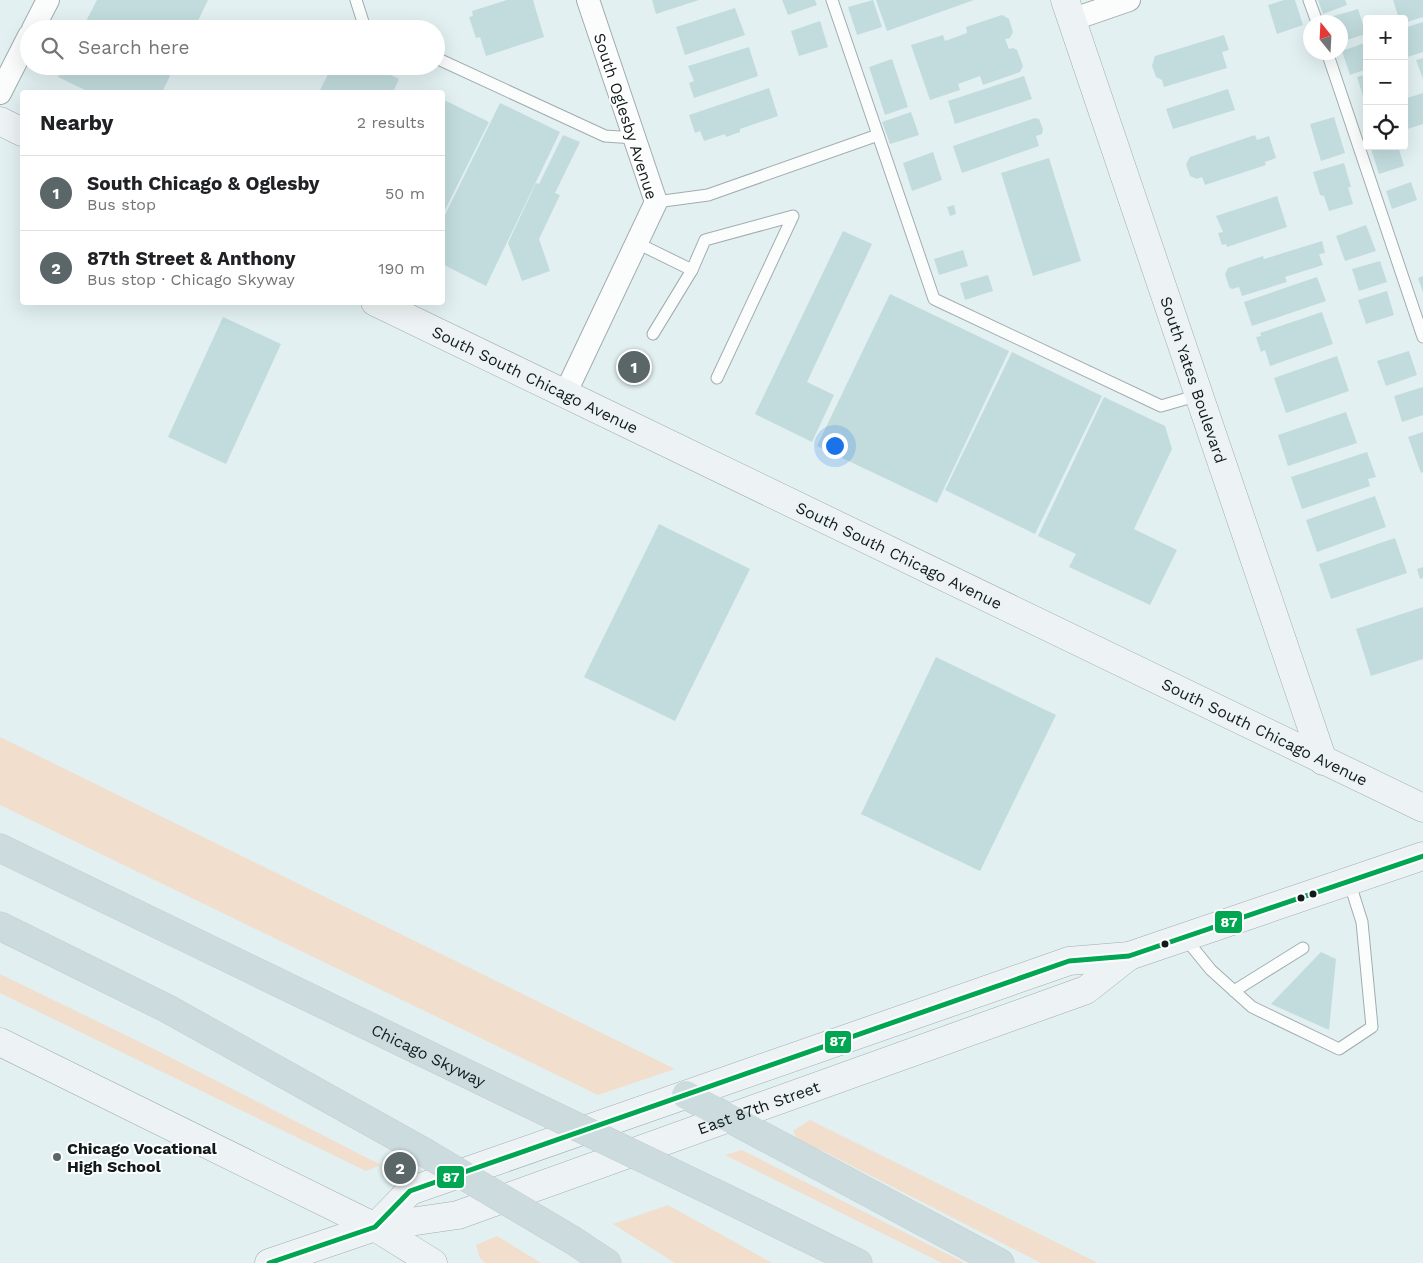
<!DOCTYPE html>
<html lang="en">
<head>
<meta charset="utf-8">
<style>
	:root { --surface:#fff; --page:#f6f6f6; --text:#202124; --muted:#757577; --line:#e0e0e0; --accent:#5a6667 }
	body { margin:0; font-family:"Work Sans",sans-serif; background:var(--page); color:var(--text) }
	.controls { position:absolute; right:15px; top:15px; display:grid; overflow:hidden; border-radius:5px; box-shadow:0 5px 20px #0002 }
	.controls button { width:45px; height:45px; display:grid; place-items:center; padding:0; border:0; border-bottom:1px solid var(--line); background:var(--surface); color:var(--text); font:25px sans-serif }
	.compass { position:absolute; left:1303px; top:15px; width:45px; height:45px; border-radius:50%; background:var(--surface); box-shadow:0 5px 20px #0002; rotate:342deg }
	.you { position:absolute; left:834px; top:445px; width:18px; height:18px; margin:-12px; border:4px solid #fff; border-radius:50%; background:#1a73e8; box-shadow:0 0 0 8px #1a73e833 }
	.badge { display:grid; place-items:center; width:32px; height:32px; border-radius:50%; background:var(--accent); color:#fff; font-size:16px; font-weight:700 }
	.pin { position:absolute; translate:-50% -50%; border:2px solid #fff; box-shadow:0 1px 5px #0006 }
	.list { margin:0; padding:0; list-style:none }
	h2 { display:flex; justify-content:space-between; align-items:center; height:65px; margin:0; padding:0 20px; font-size:21px }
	h2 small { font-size:16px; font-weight:400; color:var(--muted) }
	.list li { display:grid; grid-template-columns:32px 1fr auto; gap:15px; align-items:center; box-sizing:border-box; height:75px; padding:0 20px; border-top:1px solid var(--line) }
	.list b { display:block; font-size:19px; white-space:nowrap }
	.list p { margin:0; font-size:16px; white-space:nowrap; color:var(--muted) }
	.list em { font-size:16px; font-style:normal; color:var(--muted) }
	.icon { flex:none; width:28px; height:28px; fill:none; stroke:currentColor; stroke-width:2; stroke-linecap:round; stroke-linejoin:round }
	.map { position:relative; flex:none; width:1423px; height:1263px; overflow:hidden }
	.search { position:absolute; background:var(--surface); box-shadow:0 5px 20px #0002; left:20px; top:20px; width:425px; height:55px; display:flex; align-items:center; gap:12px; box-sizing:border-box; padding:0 18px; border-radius:28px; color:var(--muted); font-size:19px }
	.panel { position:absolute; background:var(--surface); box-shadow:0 5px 20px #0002; left:20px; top:90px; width:425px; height:215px; border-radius:5px }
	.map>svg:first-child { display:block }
</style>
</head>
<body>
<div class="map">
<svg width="1423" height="1263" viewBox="0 0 1423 1263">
	<rect width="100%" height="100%" fill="#e2f0f2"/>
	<g fill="#f1decc">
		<path d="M 0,737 L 675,1069 L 598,1095 L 0,805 Z"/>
		<path d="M 0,974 L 154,1049 L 381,1165 L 366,1171 L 0,993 Z"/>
		<path d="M 810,1120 L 1098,1263 L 1041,1263 L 819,1149 L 810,1152 L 799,1142 L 793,1131 Z"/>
		<path d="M 742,1150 L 965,1263 L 942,1263 L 725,1155 Z"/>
		<path d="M 668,1205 L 772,1263 L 675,1263 L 613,1224 Z"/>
		<path d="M 497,1236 L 541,1263 L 485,1263 L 480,1258 L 476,1245 Z"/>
	</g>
	<g fill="#c2dcde">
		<path d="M 97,0 L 208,0 L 194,29 L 82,29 Z"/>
		<path d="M 507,0 L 533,0 L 544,37 L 486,56 L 480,37 L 476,38 L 469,17 L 473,16 L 472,11 Z"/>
		<path d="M 652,0 L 699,0 L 656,14 Z"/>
		<path d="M 782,0 L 815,0 L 817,5 L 788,15 Z"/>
		<path d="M 873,0 L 882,27 L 857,35 L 848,7 Z"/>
		<path d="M 876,0 L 974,0 L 887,31 Z"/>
		<path d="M 1284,0 L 1295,0 L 1303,25 L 1277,34 L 1268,5 Z"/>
		<path d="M 1318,0 L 1345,0 L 1347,5 L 1323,14 Z"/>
		<path d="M 1393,0 L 1423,0 L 1423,17 L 1404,23 L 1404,19 L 1399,19 Z"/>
		<path d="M 735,8 L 745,35 L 685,55 L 676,27 Z"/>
		<path d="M 1358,9 L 1366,34 L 1340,42 L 1340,22 L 1328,22 L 1327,18 Z"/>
		<path d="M 1002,15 L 1009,19 L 1013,32 L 1010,38 L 1005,39 L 1009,49 L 1013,48 L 1017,50 L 1023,66 L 1020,72 L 983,85 L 980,76 L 958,84 L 960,90 L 930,100 L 911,45 L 943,35 L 945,41 L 967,33 L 966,27 Z"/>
		<path d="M 820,21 L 828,47 L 799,56 L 791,31 Z"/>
		<path d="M 1423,22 L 1423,52 L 1404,58 L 1404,28 Z"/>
		<path d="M 1224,35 L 1229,50 L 1222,52 L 1227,68 L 1164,87 L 1162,80 L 1156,77 L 1152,66 L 1155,56 Z"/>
		<path d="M 1367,42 L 1367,69 L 1350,75 L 1342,51 Z"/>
		<path d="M 749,47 L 758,76 L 694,98 L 689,83 L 694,81 L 688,66 Z"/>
		<path d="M 1423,58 L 1423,79 L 1416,60 Z"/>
		<path d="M 892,59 L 908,107 L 885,115 L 869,67 Z"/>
		<path d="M 63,66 L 175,66 L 162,92 L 89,92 L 58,77 Z"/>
		<path d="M 332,66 L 374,66 L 399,79 L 393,92 L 319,92 Z"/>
		<path d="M 1367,74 L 1367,105 L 1366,105 L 1357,77 Z"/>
		<path d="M 1024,76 L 1032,99 L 955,124 L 948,101 Z"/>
		<path d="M 769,88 L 778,116 L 740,129 L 740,132 L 726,137 L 725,134 L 704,141 L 700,131 L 695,133 L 689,115 Z"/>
		<path d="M 1228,89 L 1235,110 L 1173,129 L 1166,109 Z"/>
		<path d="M 1423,93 L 1423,124 L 1404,130 L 1404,99 Z"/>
		<path d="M 442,99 L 489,122 L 442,216 Z"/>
		<path d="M 500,103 L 560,132 L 486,286 L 442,264 L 442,221 Z"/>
		<path d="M 911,112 L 919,135 L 890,144 L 882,122 Z"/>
		<path d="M 1334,117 L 1345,153 L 1321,161 L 1310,124 Z"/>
		<path d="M 1035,118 L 1039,119 L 1043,129 L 1042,134 L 1036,136 L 1039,146 L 962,173 L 953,146 Z"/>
		<path d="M 563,135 L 580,142 L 555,193 L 560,195 L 539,239 L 550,271 L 522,281 L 508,243 L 536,183 L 539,184 Z"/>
		<path d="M 1255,135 L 1257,140 L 1269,136 L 1276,158 L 1265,162 L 1266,165 L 1205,185 L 1202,177 L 1197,179 L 1190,176 L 1186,164 L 1190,157 Z"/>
		<path d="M 1379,146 L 1398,146 L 1404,166 L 1379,174 L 1371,149 Z"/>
		<path d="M 933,152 L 942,180 L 912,191 L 903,163 Z"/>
		<path d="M 1049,158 L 1081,261 L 1033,276 L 1001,173 Z"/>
		<path d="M 1344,163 L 1351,187 L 1348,187 L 1353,204 L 1329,211 L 1324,196 L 1320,195 L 1313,172 Z"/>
		<path d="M 1411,182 L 1417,200 L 1392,209 L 1386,191 Z"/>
		<path d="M 1277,196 L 1287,227 L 1227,247 L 1226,244 L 1222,245 L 1218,233 L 1223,232 L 1216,216 Z"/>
		<path d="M 954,205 L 956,214 L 950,216 L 947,207 Z"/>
		<path d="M 1366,225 L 1376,251 L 1345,261 L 1336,236 Z"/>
		<path d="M 843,231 L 872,244 L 807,382 L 834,395 L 812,442 L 755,414 Z"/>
		<path d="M 1322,241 L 1325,253 L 1319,254 L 1323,265 L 1285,277 L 1287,282 L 1242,296 L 1239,287 L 1232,289 L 1229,287 L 1225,274 L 1228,268 L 1263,256 L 1264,259 Z"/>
		<path d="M 963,250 L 968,266 L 939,275 L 934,259 Z"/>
		<path d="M 1380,261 L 1387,282 L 1359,291 L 1352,269 Z"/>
		<path d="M 988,275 L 993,291 L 965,300 L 960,283 Z"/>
		<path d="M 1423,276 L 1423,292 L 1418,278 Z"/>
		<path d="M 1317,277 L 1326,301 L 1252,326 L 1244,302 Z"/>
		<path d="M 1387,291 L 1394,315 L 1366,324 L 1358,300 Z"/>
		<path d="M 890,294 L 1009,351 L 937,503 L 817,446 Z"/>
		<path d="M 1322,312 L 1333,344 L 1270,366 L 1265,350 L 1261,352 L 1256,337 L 1261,336 L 1260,333 Z"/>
		<path d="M 223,317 L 281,344 L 226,464 L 168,437 Z"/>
		<path d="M 1409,351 L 1417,375 L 1386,386 L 1377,361 Z"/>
		<path d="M 1012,352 L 1102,396 L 1035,534 L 945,490 Z"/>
		<path d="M 1337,356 L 1349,391 L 1286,413 L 1274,378 Z"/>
		<path d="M 1423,387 L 1423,415 L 1402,422 L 1394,396 Z"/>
		<path d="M 1104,397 L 1165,426 L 1172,449 L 1134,529 L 1177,550 L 1150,605 L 1069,567 L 1076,554 L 1038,536 Z"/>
		<path d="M 1346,412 L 1357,443 L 1288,466 L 1278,435 Z"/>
		<path d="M 1423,432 L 1423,472 L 1421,473 L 1408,437 Z"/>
		<path d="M 1367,452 L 1376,477 L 1368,479 L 1370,486 L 1302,509 L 1291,477 Z"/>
		<path d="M 1375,496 L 1386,527 L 1317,552 L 1306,520 Z"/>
		<path d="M 659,524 L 750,569 L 675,721 L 584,677 Z"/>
		<path d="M 1395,538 L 1407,573 L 1331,599 L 1319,564 Z"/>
		<path d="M 1423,567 L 1423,578 L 1420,579 L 1417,569 Z"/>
		<path d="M 1423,607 L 1423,659 L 1371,676 L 1356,629 Z"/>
		<path d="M 936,657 L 1056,715 L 980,871 L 861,814 Z"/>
		<path d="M 1321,952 L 1336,959 L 1329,1030 L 1271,1004 Z"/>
	</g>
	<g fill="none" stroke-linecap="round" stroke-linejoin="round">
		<defs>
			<g id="lane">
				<path d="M 356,0 L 364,25 L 372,29"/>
				<path d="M 832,0 L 934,299 L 1161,406 L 1199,395"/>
				<path d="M 1309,0 L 1317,22"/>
				<path d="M 1327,52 L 1423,337"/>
				<path d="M 436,58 L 605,136 L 635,138"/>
				<path d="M 656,202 L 708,195 L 878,135"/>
				<path d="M 637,243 L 692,270 L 705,240 L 793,216 L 717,378"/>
				<path d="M 653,334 L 692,270"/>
				<path d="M 1184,937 L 1211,970 L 1252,1007 L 1339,1049 L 1372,1027 L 1362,922 L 1349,881"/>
				<path d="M 1234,991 L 1303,948"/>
			</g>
			<g id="street">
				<path d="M 1071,20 L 1129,0"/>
				<path d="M 33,29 L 48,0"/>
				<path d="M 0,93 L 29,36"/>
				<path d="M 565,394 L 656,202 L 588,0"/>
			</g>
			<g id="secondary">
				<path id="s1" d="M 1065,0 L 1323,761"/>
				<path d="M 0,121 L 22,132"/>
				<path id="s2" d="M 375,302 L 1423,808"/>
				<path d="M 0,1042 L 375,1227 L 433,1263"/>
				<path d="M 375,1227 L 410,1191 L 1069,961 L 1129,956 L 1423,856"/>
				<path id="s3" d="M 269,1263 L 375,1227 L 458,1215 L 1086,990 L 1129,956"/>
			</g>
			<g id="highway">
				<path id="s4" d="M 0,848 L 542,1110"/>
				<path d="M 0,926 L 168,1009 L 424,1152"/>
				<path d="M 686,1095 L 1000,1263"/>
				<path d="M 715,1193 L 858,1263"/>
				<path d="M 574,1241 L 607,1263"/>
			</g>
		</defs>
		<use href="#lane" stroke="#a2acae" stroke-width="13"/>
		<use href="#street" stroke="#a2acae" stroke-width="24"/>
		<use href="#secondary" stroke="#a2acae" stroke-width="29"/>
		<use href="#highway" stroke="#c5cccd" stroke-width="29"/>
		<use href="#lane" stroke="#fbfdfd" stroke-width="11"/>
		<use href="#street" stroke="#fbfdfd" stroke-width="22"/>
		<use href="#secondary" stroke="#edf3f4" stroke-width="28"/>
		<use href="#highway" stroke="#ccdcde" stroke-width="28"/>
		<defs>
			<g id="highway-bridge">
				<path d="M 542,1110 L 715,1193"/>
				<path d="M 424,1152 L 574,1241"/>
			</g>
		</defs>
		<use href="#highway-bridge" stroke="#c5cccd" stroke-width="29" stroke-linecap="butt"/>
		<use href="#highway-bridge" stroke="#ccdcde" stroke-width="28"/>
		<defs>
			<path id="bus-1" d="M 269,1263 L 375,1227 L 410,1191 L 1069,961 L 1129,956 L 1423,856"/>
		</defs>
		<use href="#bus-1" stroke="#fff" stroke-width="9"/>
		<use href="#bus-1" stroke="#00a651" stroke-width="5"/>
	</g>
	<g fill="#111b1c" stroke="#fff" stroke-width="2">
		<circle cx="1313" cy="894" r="4.5"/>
		<circle cx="1301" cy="898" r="4.5"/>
		<circle cx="1165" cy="944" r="4.5"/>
	</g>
	<circle fill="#5a6667" stroke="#fff" stroke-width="2" cx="57" cy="1157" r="5"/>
	<g text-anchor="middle" stroke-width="4" stroke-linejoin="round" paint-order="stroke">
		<g font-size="16" fill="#111b1c" stroke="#fff">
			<text transform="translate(626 116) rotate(72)" y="6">South Oglesby Avenue</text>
			<text dy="6" stroke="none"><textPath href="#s2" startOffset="178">South South Chicago Avenue</textPath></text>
			<text dy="6" stroke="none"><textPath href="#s1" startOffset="401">South Yates Boulevard</textPath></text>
			<text dy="6" stroke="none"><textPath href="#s2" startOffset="582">South South Chicago Avenue</textPath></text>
			<text dy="6" stroke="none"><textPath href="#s2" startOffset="988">South South Chicago Avenue</textPath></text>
			<text dy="6" stroke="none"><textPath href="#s4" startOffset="476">Chicago Skyway</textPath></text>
			<text dy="6" stroke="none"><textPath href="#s3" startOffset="515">East 87th Street</textPath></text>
		</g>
		<g font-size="16" font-weight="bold" fill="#111b1c" stroke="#fff" text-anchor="start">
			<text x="67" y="1154">Chicago Vocational<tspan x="67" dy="18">High School</tspan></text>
		</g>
	</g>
	<g stroke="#fff" stroke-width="2">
		<rect x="1214" y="910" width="29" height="24" rx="5" fill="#00a651"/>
		<rect x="824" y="1030" width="28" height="24" rx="5" fill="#00a651"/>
		<rect x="436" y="1165" width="29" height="24" rx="5" fill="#00a651"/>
	</g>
	<g font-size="14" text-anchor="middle" font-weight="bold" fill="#fff">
		<text x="1229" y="927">87</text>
		<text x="838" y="1046">87</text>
		<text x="451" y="1182">87</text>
	</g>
</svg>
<div class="controls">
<button>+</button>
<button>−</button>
<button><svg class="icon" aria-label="locate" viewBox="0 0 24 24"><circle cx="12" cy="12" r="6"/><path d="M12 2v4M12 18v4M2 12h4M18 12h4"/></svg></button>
</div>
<svg class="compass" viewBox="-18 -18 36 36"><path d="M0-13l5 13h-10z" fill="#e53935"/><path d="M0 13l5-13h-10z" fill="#757577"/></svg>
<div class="you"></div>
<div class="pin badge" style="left:634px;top:367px">1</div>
<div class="pin badge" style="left:400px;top:1168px">2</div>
<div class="search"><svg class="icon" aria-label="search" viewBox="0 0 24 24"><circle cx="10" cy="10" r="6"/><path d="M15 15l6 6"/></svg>Search here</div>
<section class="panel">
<h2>Nearby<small>2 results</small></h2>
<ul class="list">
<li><span class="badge">1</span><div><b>South Chicago &amp; Oglesby</b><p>Bus stop</p></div><em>50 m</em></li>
<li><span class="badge">2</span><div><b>87th Street &amp; Anthony</b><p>Bus stop · Chicago Skyway</p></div><em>190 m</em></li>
</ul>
</section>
</div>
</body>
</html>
